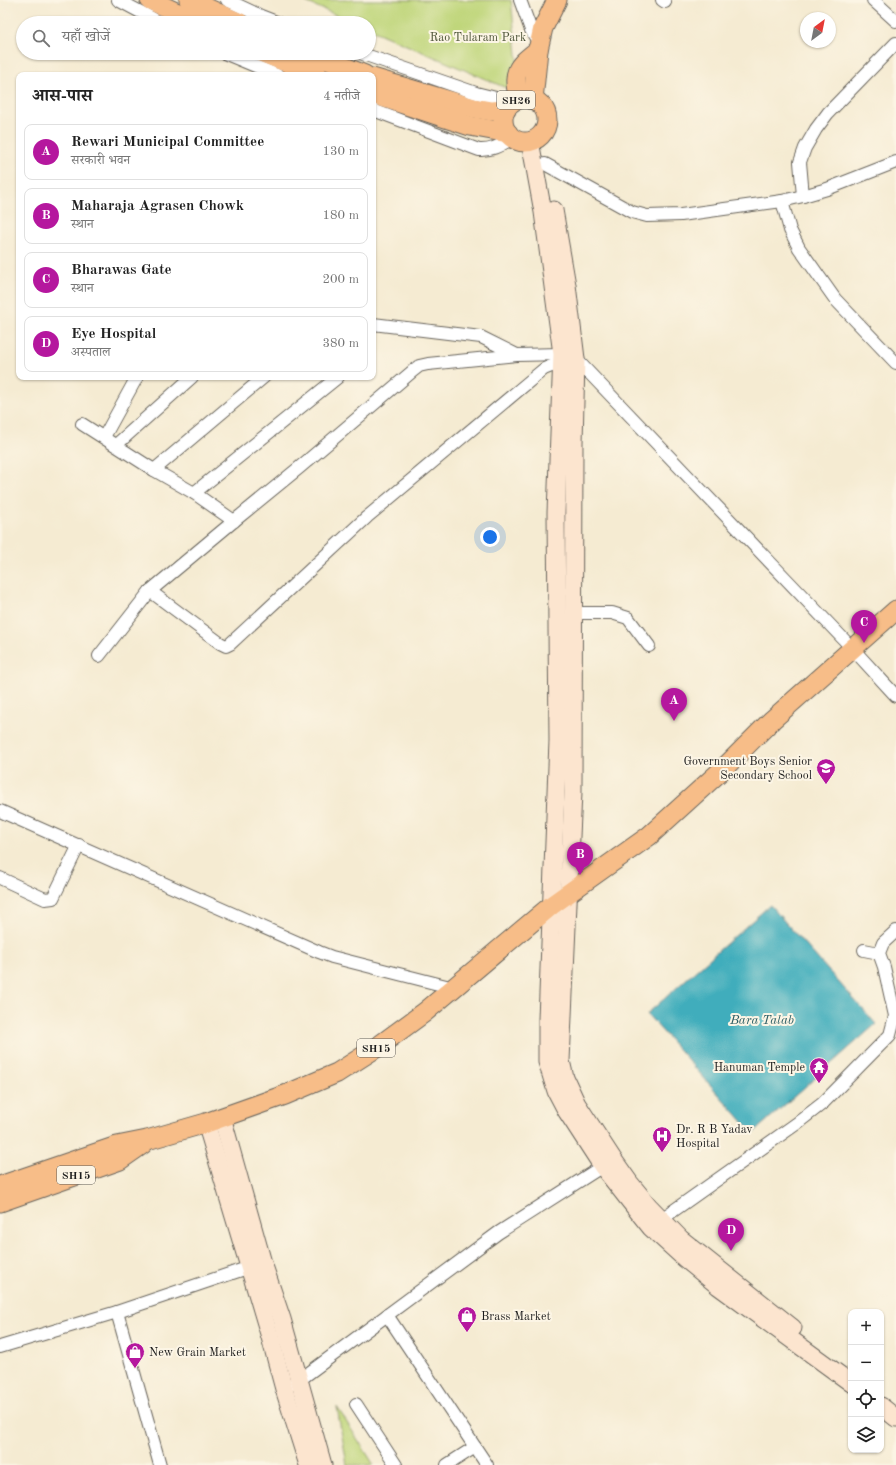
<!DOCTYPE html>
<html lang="hi">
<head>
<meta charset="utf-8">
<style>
	:root { --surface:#fff; --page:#f2f2f2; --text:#222; --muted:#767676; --line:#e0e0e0; --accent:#b5179e }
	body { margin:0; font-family:"Old Standard TT","Noto Serif Devanagari",serif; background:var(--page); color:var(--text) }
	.controls { position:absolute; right:12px; bottom:12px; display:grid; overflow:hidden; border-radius:8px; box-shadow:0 1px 3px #0004 }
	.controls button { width:36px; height:36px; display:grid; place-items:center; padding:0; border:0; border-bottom:1px solid var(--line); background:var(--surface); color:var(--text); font:20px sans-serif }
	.compass { position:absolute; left:800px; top:12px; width:36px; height:36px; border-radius:50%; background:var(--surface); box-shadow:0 1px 3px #0004; rotate:32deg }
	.you { position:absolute; left:490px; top:537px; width:14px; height:14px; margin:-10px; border:3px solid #fff; border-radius:50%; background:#1a73e8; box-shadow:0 0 0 6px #1a73e833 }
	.badge { display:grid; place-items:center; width:26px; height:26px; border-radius:50%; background:var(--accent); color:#fff; font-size:13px; font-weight:700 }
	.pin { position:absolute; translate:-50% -33px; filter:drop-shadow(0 1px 2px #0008) }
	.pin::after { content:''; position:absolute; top:21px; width:14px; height:12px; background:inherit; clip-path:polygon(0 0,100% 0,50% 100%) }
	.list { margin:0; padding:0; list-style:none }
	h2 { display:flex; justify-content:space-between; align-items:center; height:52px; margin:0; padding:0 16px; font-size:17px }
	h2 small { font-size:13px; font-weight:400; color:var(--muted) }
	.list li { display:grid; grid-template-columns:26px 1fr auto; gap:12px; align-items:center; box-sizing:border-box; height:56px; margin:0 8px 8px; padding:0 8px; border:1px solid var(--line); border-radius:8px }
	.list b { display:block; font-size:15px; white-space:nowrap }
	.list p { margin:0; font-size:13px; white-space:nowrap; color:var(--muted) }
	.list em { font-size:13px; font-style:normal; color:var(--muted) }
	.icon { flex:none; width:22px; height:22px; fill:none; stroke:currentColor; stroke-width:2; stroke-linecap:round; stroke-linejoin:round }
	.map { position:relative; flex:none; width:896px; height:1465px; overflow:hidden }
	.search { position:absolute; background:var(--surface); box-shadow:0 1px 3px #0004; left:16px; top:16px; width:360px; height:44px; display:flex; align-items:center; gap:10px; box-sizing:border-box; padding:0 14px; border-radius:22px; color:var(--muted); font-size:15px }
	.panel { position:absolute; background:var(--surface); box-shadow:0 1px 3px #0004; left:16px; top:72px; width:360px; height:308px; border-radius:8px }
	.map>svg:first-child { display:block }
</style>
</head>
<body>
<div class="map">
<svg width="896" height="1465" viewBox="0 0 896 1465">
	<rect width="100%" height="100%" fill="#fcf5e5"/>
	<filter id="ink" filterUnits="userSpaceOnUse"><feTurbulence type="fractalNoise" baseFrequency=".025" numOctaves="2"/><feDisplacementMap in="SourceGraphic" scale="8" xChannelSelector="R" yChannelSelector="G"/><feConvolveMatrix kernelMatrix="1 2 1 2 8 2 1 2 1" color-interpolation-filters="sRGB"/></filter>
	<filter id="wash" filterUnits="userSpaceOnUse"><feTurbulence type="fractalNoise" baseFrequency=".012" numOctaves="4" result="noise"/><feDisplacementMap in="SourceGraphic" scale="16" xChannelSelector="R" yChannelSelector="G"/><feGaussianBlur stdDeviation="0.9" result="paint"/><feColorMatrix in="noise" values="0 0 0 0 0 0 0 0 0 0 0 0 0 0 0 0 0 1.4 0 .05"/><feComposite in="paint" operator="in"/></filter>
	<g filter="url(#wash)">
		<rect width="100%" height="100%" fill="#f5ebd2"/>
		<g fill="#bfd67a" stroke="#6e794b">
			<path d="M 301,0 L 511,0 L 521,90 L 504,87 L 369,29 L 369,23 L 355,23 Z"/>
			<path d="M 337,1407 L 374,1465 L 347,1465 Z"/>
		</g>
		<path fill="#3fadbc" stroke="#2e646c" d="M 770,905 L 876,1024 L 753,1133 L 647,1014 Z"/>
	</g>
	<g filter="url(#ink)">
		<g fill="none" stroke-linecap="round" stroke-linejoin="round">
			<defs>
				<g id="street">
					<path d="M 118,0 L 161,23"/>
					<path d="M 227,0 L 261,16 L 279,23"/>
					<path d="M 520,0 L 531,30 L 539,43"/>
					<path d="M 662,0 L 665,2"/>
					<path d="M 873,0 L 896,21"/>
					<path d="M 224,53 L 277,75"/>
					<path d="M 360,53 L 476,93 L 512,102"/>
					<path d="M 373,110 L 479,150 C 493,151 502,144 513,138"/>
					<path d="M 545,164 L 632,212 L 647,216 L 681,215 L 782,201 L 803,196 L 827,189 L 896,162"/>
					<path d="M 803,196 L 800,162 L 805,148 L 816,129 L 828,113 L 896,43"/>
					<path d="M 782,201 L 790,230 L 799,248 L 835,299 L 896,363"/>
					<path d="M 373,324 L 481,337 L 517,355"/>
					<path d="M 82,424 L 154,470 L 194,493 L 234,521"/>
					<path d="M 104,437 L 137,377"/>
					<path d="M 116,445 L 192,377"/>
					<path d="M 154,470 L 264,377"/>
					<path d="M 194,493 L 338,377"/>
					<path d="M 150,591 L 220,643 L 226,646 L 230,644 L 367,517 L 544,369 L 554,365 L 569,367"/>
					<path d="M 574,613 L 612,613 L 628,618 L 649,646"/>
					<path d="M 99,656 L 150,591 L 234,521 L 300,467 L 414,370 L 419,366 L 428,364 L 517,355 L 562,354 L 576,359 L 852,648 L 896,696"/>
					<path d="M 0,811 L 319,952 L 332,957 L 454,988"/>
					<path d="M 0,878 L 45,899 L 53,898 L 79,845"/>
					<path d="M 864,950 L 879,953"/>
					<path d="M 656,1223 L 796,1124 L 823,1103 L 890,1035 L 895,1016 L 884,967 L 879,953 L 883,943 L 896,931"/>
					<path d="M 117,1312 L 160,1465"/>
					<path d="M 387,1315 L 487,1465"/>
					<path d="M 0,1347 L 117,1312 L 256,1265"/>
					<path d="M 294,1384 L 498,1233 L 609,1162"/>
					<path d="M 356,1404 L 396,1465"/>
					<path d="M 447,1465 L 475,1447"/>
				</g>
				<g id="secondary">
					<path d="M 530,141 L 543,212 L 562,354 L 556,513 L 558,741 L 547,1019 L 547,1062 L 556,1091 L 567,1112 L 602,1166 L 639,1213 L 651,1228 L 685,1259 L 718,1286 L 851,1383"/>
					<path d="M 554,210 L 567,285 L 576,359 L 574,443 L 573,792 L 561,1061 L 565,1078 L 577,1104 L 613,1159 L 630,1183 L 649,1206 L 681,1239 L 793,1328"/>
					<path d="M 222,1117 L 263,1263 L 282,1319 L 323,1465"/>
					<path d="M 206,1123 L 270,1337 L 284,1389 L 308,1465"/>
					<path d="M 881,1406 L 896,1418"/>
				</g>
				<g id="primary">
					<path d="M 150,0 L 199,23"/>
					<path d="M 189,0 L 240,23"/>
					<path d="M 263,53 L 318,75"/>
					<path d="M 310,53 L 365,75"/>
					<path d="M 373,78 L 474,108 L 491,111 L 506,110"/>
					<path d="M 373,94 L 470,126 L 508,133"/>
					<circle cx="525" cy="120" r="22"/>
					<path d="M 519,99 C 512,72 516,67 538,50"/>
					<path d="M 533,100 L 538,50 L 543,28 L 557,0"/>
					<path d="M 0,1186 L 117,1146 L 147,1140 L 206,1123 L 285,1095 L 337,1073 L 376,1048 L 425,1012 L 552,905 L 649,836 L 724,768 L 772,720 L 896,610"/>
					<path d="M 0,1202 L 120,1160 L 143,1144"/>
				</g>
			</defs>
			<use href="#street" stroke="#68645c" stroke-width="14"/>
			<use href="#secondary" stroke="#68645c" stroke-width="19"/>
			<use href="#primary" stroke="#68645c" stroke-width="21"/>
			<use href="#street" stroke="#fff" stroke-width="12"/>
			<use href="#secondary" stroke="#fce5cf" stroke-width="17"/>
			<use href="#primary" stroke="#f7bd88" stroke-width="19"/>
		</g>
	</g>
	<defs>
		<symbol id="school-pin" viewBox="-11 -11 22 30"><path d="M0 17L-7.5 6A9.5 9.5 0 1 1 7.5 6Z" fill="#b5179e" stroke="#fcf5e5"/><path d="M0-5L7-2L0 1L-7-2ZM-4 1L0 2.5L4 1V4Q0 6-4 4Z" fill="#fff"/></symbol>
		<symbol id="temple-pin" viewBox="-11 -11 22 30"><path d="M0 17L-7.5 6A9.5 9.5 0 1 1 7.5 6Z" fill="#b5179e" stroke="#fcf5e5"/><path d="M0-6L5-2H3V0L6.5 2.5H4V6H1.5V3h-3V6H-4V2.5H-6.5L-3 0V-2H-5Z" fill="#fff"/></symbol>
		<symbol id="hospital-pin" viewBox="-11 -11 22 30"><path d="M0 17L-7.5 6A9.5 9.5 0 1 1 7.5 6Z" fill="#b5179e" stroke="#fcf5e5"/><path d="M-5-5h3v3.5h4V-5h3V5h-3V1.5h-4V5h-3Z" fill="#fff"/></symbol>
		<symbol id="shop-pin" viewBox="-11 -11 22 30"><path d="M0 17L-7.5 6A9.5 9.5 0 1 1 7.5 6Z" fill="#b5179e" stroke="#fcf5e5"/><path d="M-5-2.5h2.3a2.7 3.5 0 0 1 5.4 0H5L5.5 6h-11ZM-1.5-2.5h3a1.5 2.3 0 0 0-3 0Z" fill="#fff"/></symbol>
	</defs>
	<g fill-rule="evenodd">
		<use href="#school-pin" x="815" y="757" width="22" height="30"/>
		<use href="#temple-pin" x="808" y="1056" width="22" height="30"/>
		<use href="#hospital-pin" x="651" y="1125" width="22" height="30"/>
		<use href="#shop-pin" x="456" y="1305" width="22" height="30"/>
		<use href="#shop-pin" x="124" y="1341" width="22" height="30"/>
	</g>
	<g text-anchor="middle" stroke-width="4" stroke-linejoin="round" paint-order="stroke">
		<g fill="#fcf5e5" stroke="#5f5d58" stroke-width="1">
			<rect x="497" y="91" width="38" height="18" rx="3"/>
			<rect x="357" y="1039" width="38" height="18" rx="3"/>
			<rect x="57" y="1166" width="38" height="18" rx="3"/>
		</g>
		<g font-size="11" font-weight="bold" fill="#1c1c1c">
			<text x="516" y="104">SH26</text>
			<text x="376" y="1052">SH15</text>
			<text x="76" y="1179">SH15</text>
		</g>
		<g font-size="12" fill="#4d5438" stroke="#fcf5e5">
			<text x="478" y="41">Rao Tularam Park</text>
		</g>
		<g font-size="12" fill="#1c1c1c" stroke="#fcf5e5" text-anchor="start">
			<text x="812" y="765" text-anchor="end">Government Boys Senior<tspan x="812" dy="14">Secondary School</tspan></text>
			<text x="805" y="1071" text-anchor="end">Hanuman Temple</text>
			<text x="676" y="1133">Dr. R B Yadav<tspan x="676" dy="14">Hospital</tspan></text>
			<text x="481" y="1320">Brass Market</text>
			<text x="149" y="1356">New Grain Market</text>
		</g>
		<g font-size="13" font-style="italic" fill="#2c5d64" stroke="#fcf5e5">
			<text x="762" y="1024">Bara Talab</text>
		</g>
	</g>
</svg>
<div class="controls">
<button>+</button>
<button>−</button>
<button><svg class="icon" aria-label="locate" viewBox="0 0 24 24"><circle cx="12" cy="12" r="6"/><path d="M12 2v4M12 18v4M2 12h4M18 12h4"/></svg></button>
<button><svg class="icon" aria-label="layers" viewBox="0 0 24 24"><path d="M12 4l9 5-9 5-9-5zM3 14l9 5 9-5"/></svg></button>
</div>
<svg class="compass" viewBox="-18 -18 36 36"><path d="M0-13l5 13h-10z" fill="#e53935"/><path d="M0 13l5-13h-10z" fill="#767676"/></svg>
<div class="you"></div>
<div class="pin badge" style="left:674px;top:721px">A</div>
<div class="pin badge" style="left:580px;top:875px">B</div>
<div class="pin badge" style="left:864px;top:643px">C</div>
<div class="pin badge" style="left:731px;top:1251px">D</div>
<div class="search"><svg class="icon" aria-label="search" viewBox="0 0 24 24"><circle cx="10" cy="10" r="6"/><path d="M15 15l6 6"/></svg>यहाँ खोजें</div>
<section class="panel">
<h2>आस-पास<small>4 नतीजे</small></h2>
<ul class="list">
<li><span class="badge">A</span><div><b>Rewari Municipal Committee</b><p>सरकारी भवन</p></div><em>130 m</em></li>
<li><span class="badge">B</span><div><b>Maharaja Agrasen Chowk</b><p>स्थान</p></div><em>180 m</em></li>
<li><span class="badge">C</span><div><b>Bharawas Gate</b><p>स्थान</p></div><em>200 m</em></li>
<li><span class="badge">D</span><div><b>Eye Hospital</b><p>अस्पताल</p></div><em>380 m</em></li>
</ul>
</section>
</div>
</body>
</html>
